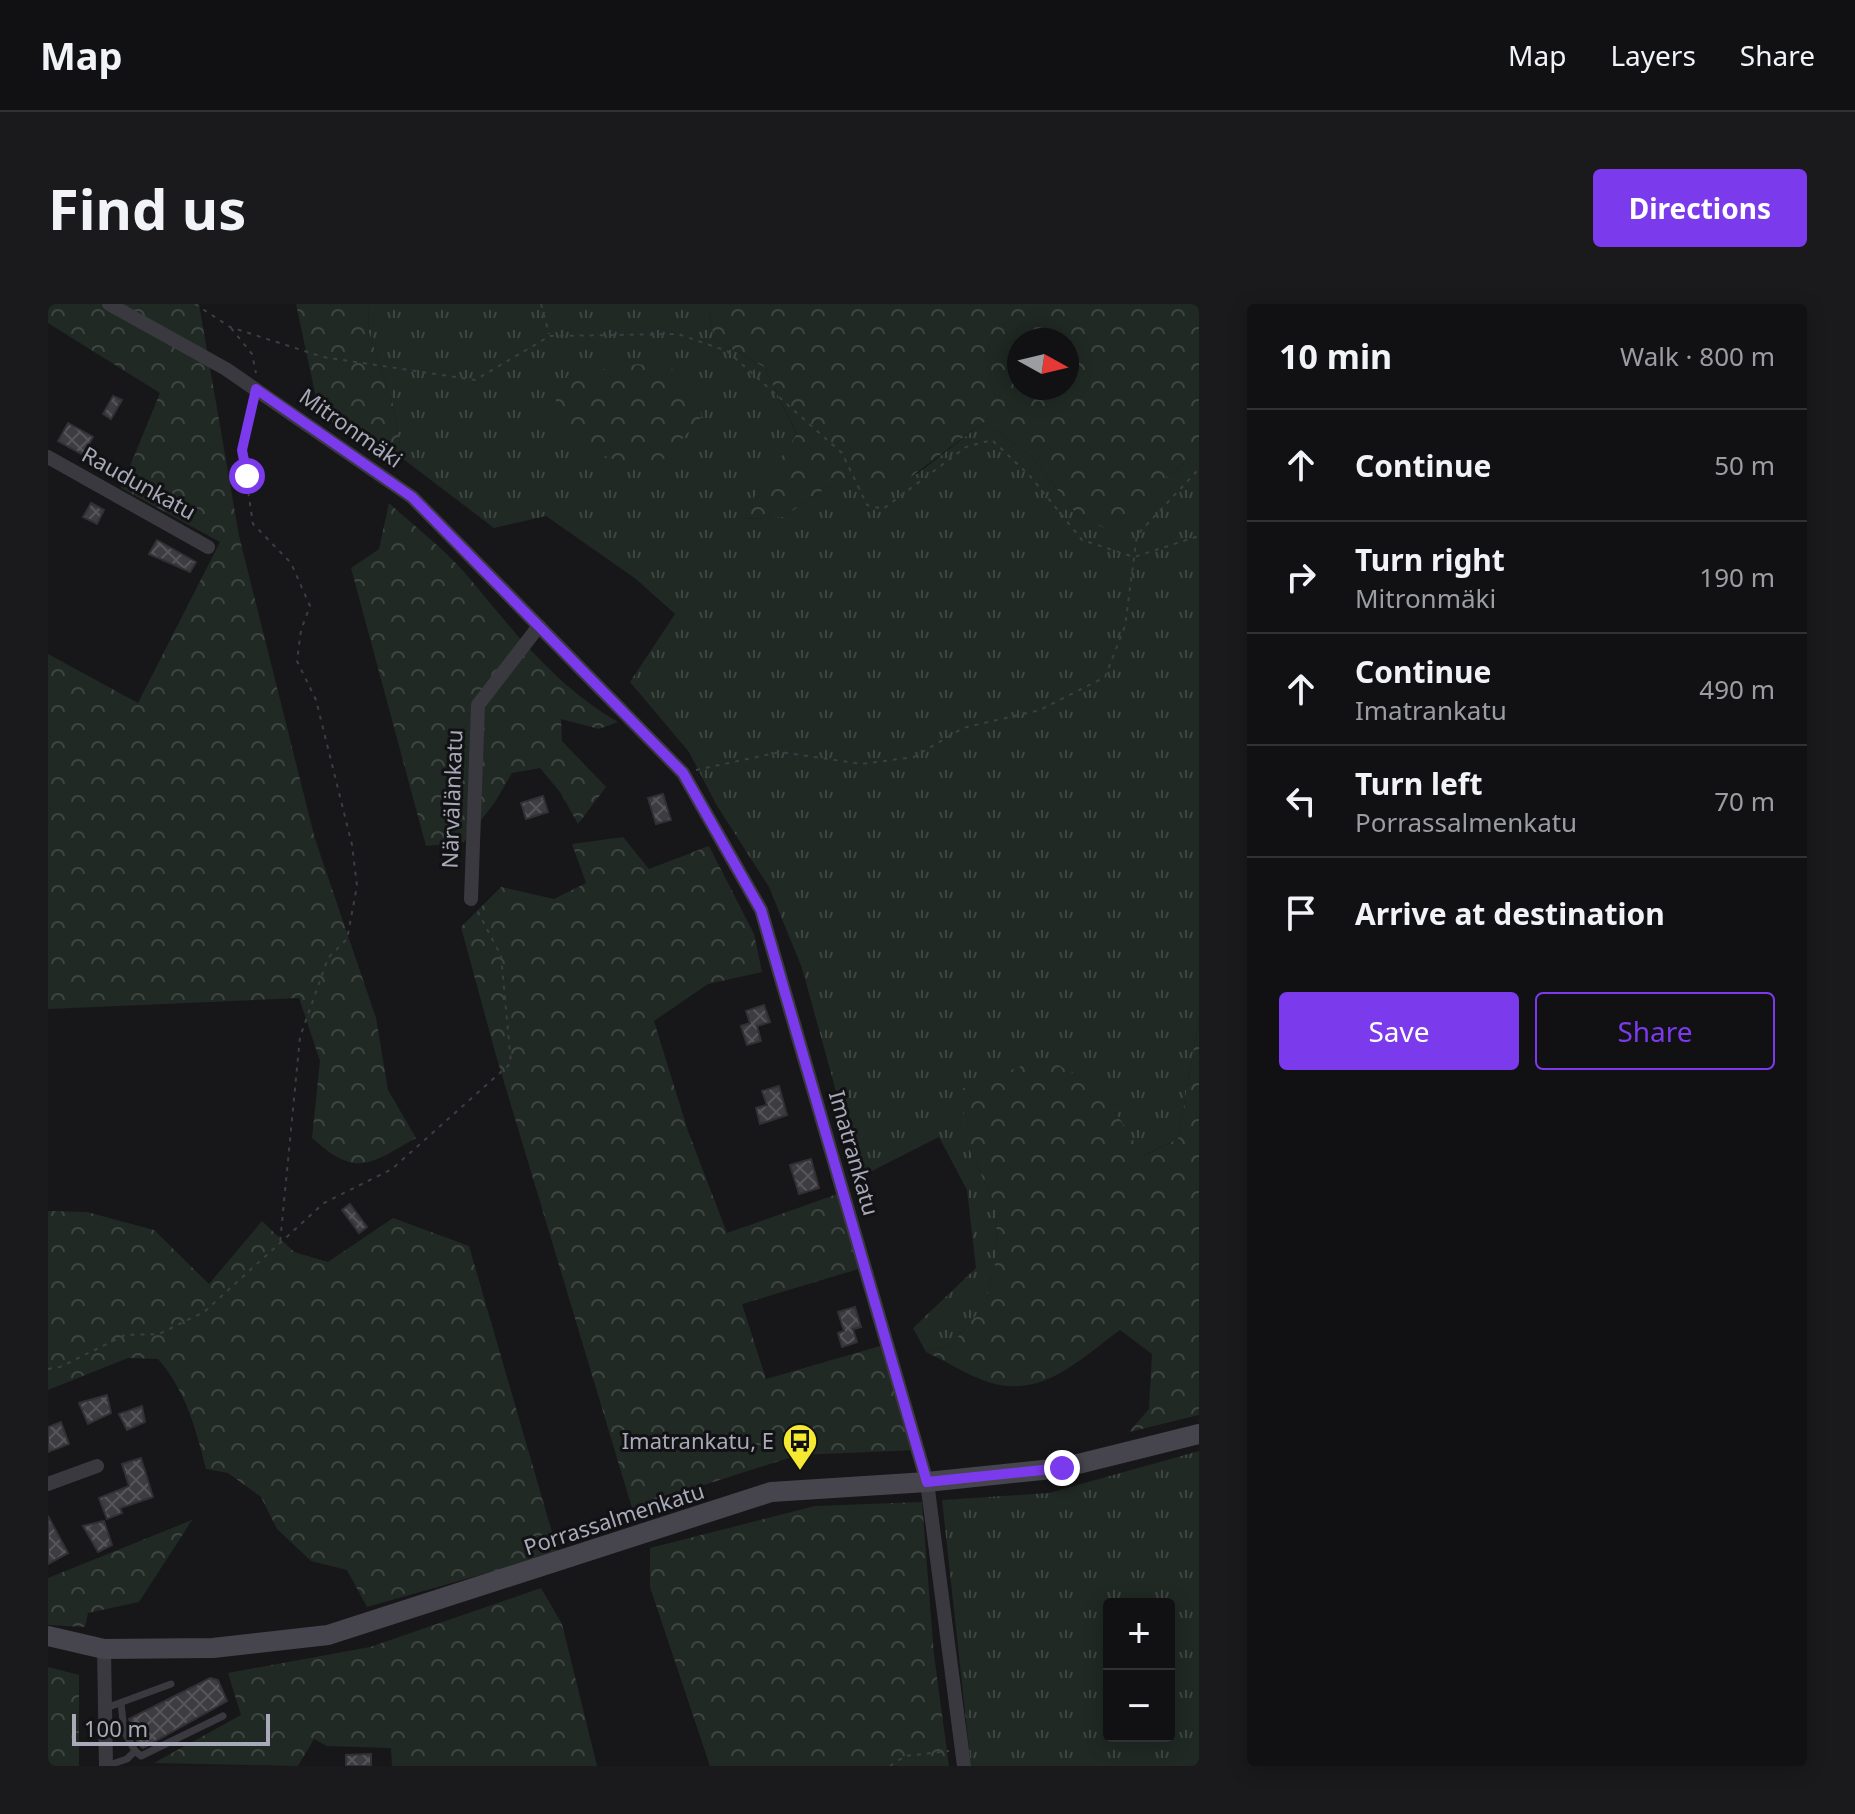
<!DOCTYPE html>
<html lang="en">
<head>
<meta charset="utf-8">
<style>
	:root { --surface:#111113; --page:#1a1a1c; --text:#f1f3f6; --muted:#9c9da0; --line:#303133; --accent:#7c3aed }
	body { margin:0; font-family:"Noto Sans",sans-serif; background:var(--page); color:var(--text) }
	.controls { position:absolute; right:24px; bottom:24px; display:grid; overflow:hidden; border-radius:8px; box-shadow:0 4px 20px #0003 }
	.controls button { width:72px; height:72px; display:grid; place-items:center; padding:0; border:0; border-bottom:2px solid var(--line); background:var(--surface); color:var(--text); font:40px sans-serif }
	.compass { position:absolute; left:959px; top:24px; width:72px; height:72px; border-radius:50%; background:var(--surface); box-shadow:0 4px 20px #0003; rotate:98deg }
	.scale { position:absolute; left:24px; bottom:20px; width:198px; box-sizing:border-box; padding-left:8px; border:4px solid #a8a9b9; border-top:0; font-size:22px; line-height:28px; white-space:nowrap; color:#a8a9b9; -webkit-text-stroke:6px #121214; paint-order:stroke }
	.stop { position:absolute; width:24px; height:24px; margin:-18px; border:6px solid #7c3aed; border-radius:50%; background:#fff }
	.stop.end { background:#7c3aed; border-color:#fff; box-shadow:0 2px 8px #0008 }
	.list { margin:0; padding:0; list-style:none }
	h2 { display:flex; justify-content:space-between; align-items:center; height:104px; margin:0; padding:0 32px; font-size:34px }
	h2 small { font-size:26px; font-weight:400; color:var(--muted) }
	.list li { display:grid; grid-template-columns:52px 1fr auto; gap:24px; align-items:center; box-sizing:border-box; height:112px; padding:0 32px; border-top:2px solid var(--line) }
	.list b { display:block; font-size:30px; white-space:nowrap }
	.list p { margin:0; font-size:26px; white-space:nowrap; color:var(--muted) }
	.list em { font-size:26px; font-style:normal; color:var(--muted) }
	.actions { display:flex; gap:16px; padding:24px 32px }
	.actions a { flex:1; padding:18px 0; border:2px solid var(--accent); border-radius:8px; text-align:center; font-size:28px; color:var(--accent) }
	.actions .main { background:var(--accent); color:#fff }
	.icon { flex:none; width:44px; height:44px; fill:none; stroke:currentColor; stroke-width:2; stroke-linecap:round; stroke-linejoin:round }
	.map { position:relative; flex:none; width:1151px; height:1462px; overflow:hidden; border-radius:8px }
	header { display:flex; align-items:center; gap:48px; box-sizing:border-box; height:112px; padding:0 40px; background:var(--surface); border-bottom:2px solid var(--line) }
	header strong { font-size:38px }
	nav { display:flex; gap:44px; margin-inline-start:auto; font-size:28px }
	.intro { display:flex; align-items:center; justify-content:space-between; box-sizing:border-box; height:192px; padding:0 48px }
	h1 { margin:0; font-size:56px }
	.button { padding:20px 36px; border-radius:8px; background:var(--accent); color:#fff; font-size:28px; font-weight:700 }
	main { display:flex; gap:48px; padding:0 48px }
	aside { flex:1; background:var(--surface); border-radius:8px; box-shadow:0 4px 20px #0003 }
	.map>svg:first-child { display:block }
</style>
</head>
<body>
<header>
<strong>Map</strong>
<nav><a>Map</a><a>Layers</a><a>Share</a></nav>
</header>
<div class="intro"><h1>Find us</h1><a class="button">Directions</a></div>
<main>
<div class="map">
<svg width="1151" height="1462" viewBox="0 0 1151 1462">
	<defs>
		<pattern id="grass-tufts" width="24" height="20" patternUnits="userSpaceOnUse" patternTransform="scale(2)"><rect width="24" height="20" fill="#202924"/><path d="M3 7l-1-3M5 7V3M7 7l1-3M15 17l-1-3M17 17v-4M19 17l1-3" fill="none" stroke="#3e4542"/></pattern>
		<pattern id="forest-crowns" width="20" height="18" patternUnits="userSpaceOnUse" patternTransform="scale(2)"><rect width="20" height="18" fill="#202924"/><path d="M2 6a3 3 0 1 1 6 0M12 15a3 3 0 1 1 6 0" fill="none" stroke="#3e4542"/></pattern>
		<pattern id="building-cross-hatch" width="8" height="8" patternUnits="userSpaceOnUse" patternTransform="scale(2)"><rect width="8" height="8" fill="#3c3c41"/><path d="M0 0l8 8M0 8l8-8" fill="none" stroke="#55555a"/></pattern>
	</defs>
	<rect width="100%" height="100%" fill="#171719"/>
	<g fill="url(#grass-tufts)" fill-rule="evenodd">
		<path d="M 321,0 L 652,0 L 661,9 L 666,35 L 716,63 L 749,131 L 692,215 L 735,213 L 787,178 L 869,170 L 936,118 L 984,153 L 1029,211 L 1073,231 L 1116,175 L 1151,148 L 1151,716 L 1130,835 L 1094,852 L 1053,785 L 918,838 L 948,903 L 949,952 L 937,1001 L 903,1041 L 878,1048 L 865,1024 L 928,964 L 919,886 L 891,833 L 816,871 L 789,791 L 754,664 L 721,583 L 668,500 L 641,448 L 582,378 L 627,310 L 588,275 L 498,212 L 446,224 L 354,154 L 345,100 L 320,26 Z"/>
		<path d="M 1151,1147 L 1151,1462 L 923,1462 L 894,1196 L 1001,1189 ZM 1061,1300 L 1121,1300 L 1121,1432 L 1061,1432 Z"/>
	</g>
	<g fill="url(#forest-crowns)" fill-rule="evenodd">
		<path d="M 0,0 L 151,0 L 191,232 L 267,535 L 328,714 L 340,786 L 368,834 C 320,861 309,874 264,834 L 272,757 L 251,694 L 0,705 L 0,350 L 90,399 L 172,238 L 73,184 L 112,89 L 0,19 Z"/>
		<path d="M 248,0 L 321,0 L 320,26 L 345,100 L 354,154 L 343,165 L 271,108 Z"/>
		<path d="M 652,0 L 1151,0 L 1151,148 L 1116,175 L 1073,232 L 1029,211 L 984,153 L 936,118 L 836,193 L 787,178 L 735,213 L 691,215 L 749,130 L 716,63 L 666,35 L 661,9 ZM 971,36 L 1019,36 L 1019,84 L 971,84 Z"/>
		<path d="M 590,60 L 635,67 L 654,112 L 618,154 L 590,166 L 541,145 L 502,109 L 520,71 Z"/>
		<path d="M 341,199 C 366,222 395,244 417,269 C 465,326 504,379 570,418 L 551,425 L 513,415 L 514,437 L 558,483 L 530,520 L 512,488 L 492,464 L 464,469 L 447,498 L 416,538 L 378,542 L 303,264 L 331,245 Z"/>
		<path d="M 575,533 L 601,565 L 661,542 L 706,630 L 714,668 L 660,680 L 606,717 L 640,827 L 679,929 L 795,888 L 817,963 L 694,1000 L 718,1075 L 839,1040 L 870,1146 L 750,1151 L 584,1204 L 447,748 L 413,623 L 453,583 L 506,595 L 538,579 L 524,540 Z"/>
		<path d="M 1151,716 L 1151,1111 L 1081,1128 L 1101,1105 L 1104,1050 L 1072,1026 C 1037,1051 1000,1090 952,1081 C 928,1077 900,1058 878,1048 L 903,1041 L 937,1001 L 949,952 L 948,903 L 918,838 L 914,785 L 996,753 L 1053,785 L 1095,852 L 1130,835 Z"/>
		<path d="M 0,907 L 39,908 L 106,926 L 161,980 L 214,917 L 246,948 L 280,958 L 345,914 L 421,942 L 510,1249 L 319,1303 L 299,1266 L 263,1257 L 229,1225 L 213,1193 L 180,1169 L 158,1165 C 148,1125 138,1087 110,1055 L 80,1054 L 0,1086 Z"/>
		<path d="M 874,1198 L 886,1351 L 901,1462 L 662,1462 L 602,1283 L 602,1244 L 767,1202 Z"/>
		<path d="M 144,1216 L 91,1298 L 40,1309 L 37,1323 L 0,1321 L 0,1274 Z"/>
		<path d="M 493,1284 L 514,1320 L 549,1462 L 344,1462 L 343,1444 L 279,1442 L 266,1435 L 250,1462 L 106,1459 L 193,1411 L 180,1369 L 322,1343 Z"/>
		<path d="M 0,1363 L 31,1371 L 31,1462 L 0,1462 Z"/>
	</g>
	<g fill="url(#building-cross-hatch)" stroke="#323035" stroke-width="2">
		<path d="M 65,92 L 74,96 L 63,115 L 55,110 Z"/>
		<path d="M 20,119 L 45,133 L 35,151 L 10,137 Z"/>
		<path d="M 43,199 L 56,206 L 49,220 L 35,213 Z"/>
		<path d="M 109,236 L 148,258 L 142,268 L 101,250 Z"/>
		<path d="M 615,490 L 623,516 L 608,520 L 600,494 Z"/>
		<path d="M 495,492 L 500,508 L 478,515 L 473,499 Z"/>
		<path d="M 716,701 L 722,718 L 709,722 L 713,737 L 699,741 L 693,722 L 702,719 L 698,707 Z"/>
		<path d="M 731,782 L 739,811 L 712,820 L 708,804 L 719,801 L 714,787 Z"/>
		<path d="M 763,855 L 771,884 L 751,890 L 742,861 Z"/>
		<path d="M 302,900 L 319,923 L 311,929 L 294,906 Z"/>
		<path d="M 807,1003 L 813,1023 L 805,1025 L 809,1038 L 794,1043 L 790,1029 L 796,1027 L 790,1008 Z"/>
		<path d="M 59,1091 L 63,1109 L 40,1120 L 31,1099 Z"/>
		<path d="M 94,1102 L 97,1118 L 79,1126 L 71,1110 Z"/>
		<path d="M 13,1118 L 21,1140 L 0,1148 L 0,1123 Z"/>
		<path d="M 93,1154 L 105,1193 L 72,1204 L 74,1209 L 59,1215 L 51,1194 L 81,1182 L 74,1160 Z"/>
		<path d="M 0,1212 L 20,1249 L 0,1260 Z"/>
		<path d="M 56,1217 L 64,1241 L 50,1248 L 35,1222 Z"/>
		<path d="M 162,1374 L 170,1376 L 179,1397 L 95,1444 L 90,1440 L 81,1415 Z"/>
		<path d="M 323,1450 L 323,1462 L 298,1462 L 298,1451 Z"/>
	</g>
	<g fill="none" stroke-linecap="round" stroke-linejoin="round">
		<g stroke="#3d3d45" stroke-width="2" stroke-dasharray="4 6" stroke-linecap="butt">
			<path d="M 147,0 L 182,23 L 275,53 L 427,76 L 502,32 L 630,30 L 679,47 L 794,149 L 819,201 L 835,205 L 918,143 L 944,136 L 982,172 L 1034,236 L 1086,253 L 1151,232"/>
			<path d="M 493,0 L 501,30"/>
			<path d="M 183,24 L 204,50 L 208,69"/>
			<path d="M 205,100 L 194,146 L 205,220 L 243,259 L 262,302 L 253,326 L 249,357 L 268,396 L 304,541 L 309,582 L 299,635 L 280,654 L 252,733 L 232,939"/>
			<path d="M 648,466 L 732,448 L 814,460 L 866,453 L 915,424 L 992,406 L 1057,373 L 1077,322 L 1089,231 L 1151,165"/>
			<path d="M 0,1065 L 12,1063 L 77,1031 L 111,1030 L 156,1008 L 276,899 L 344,865 L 463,759 L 453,652 L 429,606"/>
			<path d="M 842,1462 L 857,1452 L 901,1447"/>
		</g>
		<g stroke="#3a3940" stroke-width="7">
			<path d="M 73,1399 L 76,1427 L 87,1447"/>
			<path d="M 58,1404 L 123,1380"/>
			<path d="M 58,1462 L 79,1455 L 87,1447 L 93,1452 L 175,1412"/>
		</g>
		<g stroke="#3a3940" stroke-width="14">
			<path d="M 61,0 L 178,65 L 364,193 L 635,469 L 713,606 L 879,1178 L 916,1462"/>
			<path d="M 0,153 L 160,243"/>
			<path d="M 423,595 L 430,401 L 491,322"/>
			<path d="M 0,1180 L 49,1162"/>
			<path d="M 56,1345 L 58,1462"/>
		</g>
		<path stroke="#46454e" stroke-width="20" d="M 0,1332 L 56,1345 L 165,1344 L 280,1331 L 723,1188 L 879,1178 L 1014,1164 L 1151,1130"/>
	</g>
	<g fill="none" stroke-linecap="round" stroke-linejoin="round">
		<path stroke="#7c3aed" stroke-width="10" d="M 199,172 L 194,146 L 208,85 L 364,193 L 635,469 L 713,606 L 879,1178 L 1014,1164"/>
	</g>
	<defs>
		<symbol id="bus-pin" viewBox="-11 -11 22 30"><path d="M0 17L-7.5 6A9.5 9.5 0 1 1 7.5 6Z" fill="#f5e932" stroke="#121214"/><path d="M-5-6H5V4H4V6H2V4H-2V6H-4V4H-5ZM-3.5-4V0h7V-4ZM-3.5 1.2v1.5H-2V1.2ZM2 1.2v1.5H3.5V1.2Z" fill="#111"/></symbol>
	</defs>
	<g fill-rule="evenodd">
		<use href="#bus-pin" x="732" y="1117" width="40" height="54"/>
	</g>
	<g text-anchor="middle" stroke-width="6" stroke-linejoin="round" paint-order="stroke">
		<g font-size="22" fill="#a8a9b9" stroke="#121214">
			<text transform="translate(303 124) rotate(35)" y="8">Mitronmäki</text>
			<text transform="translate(91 179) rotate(29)" y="8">Raudunkatu</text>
			<text transform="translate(404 495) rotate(-88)" y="8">Närvälänkatu</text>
			<text transform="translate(806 849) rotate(74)" y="8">Imatrankatu</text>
			<text transform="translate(566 1215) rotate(-18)" y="8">Porrassalmenkatu</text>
		</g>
		<g font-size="22" fill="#a8a9b9" stroke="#121214" text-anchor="end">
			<text x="726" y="1145">Imatrankatu, E</text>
		</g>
	</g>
</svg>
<div class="controls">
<button>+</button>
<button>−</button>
</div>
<svg class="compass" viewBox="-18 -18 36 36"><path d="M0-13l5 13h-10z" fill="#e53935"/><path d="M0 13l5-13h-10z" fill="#9c9da0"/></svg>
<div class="scale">100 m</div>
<div class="stop" style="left:199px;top:172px"></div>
<div class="stop end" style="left:1014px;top:1164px"></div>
</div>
<aside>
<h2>10 min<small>Walk · 800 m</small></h2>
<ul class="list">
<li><svg class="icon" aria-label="ahead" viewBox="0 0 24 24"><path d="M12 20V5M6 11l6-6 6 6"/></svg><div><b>Continue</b></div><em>50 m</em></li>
<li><svg class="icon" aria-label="right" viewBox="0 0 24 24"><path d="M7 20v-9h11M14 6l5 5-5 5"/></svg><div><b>Turn right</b><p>Mitronmäki</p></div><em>190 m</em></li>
<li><svg class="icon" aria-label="ahead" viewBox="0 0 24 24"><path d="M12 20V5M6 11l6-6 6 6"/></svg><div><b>Continue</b><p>Imatrankatu</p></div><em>490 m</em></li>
<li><svg class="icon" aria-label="left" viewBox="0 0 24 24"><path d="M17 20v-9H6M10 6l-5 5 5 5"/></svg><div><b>Turn left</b><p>Porrassalmenkatu</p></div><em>70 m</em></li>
<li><svg class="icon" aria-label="arrive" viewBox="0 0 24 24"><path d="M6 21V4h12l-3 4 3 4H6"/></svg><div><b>Arrive at destination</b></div></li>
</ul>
<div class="actions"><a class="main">Save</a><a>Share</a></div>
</aside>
</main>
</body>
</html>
